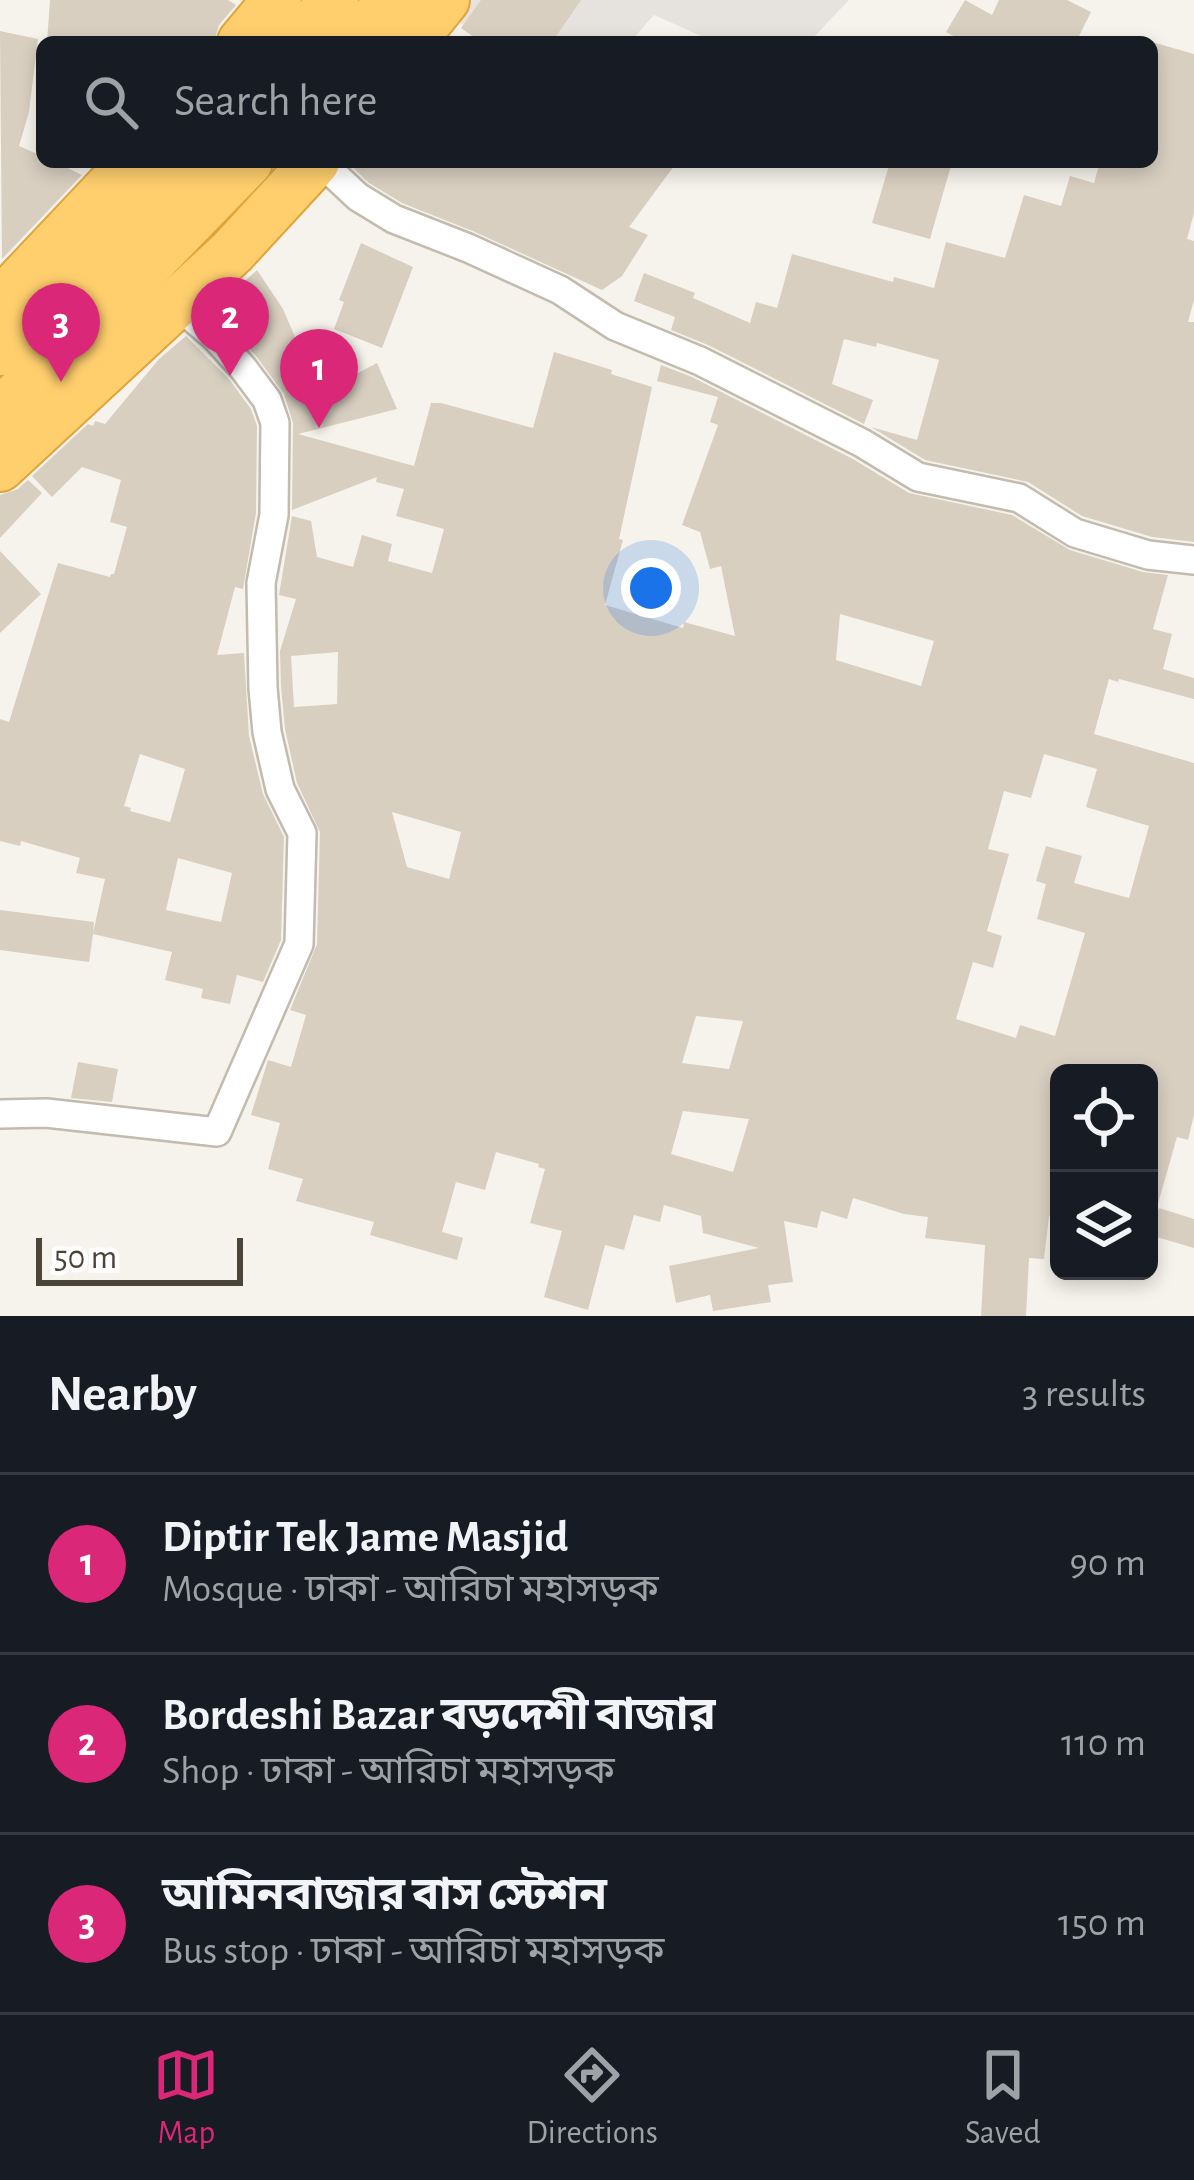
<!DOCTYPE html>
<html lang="en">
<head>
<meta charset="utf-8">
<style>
	:root { --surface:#171b24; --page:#242831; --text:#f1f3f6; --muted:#9ea1a6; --line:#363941; --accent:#db2777 }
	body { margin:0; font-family:"Alegreya Sans","Noto Sans Bengali",sans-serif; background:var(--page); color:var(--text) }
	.controls { position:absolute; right:36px; bottom:36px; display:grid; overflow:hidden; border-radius:18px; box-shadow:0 6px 18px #0003 }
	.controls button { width:108px; height:108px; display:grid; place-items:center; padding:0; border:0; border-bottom:3px solid var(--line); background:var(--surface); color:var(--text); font:60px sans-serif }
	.scale { position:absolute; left:36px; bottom:30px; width:207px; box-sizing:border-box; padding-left:12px; border:6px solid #4b4439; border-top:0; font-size:33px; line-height:42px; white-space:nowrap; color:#4b4439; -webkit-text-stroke:9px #fff; paint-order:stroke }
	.you { position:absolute; left:651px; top:588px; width:42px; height:42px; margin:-30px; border:9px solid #fff; border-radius:50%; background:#1a73e8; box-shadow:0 0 0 18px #1a73e833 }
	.badge { display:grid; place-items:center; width:78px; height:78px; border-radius:50%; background:var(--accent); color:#fff; font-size:39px; font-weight:700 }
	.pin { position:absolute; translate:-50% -99px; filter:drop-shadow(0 3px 6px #0008) }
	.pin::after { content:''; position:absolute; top:63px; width:42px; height:36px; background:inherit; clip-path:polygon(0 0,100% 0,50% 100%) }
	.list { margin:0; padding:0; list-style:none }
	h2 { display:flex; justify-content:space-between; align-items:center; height:156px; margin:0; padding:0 48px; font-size:51px }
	h2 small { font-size:39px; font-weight:400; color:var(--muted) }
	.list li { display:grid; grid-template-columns:78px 1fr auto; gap:36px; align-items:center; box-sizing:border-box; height:180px; padding:0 48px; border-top:3px solid var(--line) }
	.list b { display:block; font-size:45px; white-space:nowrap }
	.list p { margin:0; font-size:39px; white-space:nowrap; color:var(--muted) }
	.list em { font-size:39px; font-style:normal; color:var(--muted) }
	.icon { flex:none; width:66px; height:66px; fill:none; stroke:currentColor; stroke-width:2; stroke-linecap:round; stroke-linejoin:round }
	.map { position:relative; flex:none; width:1194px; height:1316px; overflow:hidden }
	.search { position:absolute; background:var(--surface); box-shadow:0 6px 18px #0003; left:36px; right:36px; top:36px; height:132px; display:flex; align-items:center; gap:30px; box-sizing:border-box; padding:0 42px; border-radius:18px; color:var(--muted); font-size:45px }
	.sheet { height:696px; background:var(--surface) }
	nav { display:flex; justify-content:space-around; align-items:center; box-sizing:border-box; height:168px; border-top:3px solid var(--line); background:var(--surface); font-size:33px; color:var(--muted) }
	nav a { display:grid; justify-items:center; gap:6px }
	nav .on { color:var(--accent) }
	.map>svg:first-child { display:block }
</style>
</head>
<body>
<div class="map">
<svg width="1194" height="1316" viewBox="0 0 1194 1316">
	<rect width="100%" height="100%" fill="#f6f3ec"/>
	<path fill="#e6e2dd" d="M 442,0 L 849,0 L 809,42 L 715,42 L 654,15 L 630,42 L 488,42 L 436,6 Z"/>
	<g fill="#d8cfc1" fill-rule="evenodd">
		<path d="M 50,0 L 228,0 L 236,5 L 219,25 L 214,42 L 47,42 Z"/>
		<path d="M 481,0 L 581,0 L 552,42 L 481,42 L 461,28 Z"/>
		<path d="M 965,0 L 992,15 L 999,0 L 1067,0 L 1091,12 L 1076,42 L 965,42 L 946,32 Z"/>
		<path d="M 0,31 L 38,39 L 29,112 L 19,146 L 42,156 L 42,162 L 55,162 L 82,175 L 2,259 Z"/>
		<path d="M 1152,42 L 1194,54 L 1194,213 L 1187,239 L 1194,241 L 1194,300 L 1188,322 L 1194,322 L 1194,542 L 1152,537 L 1082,516 L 1028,482 L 925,460 L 871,427 L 917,440 L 939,360 L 877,343 L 876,347 L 844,339 L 832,384 L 873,400 L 864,424 L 708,345 L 671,330 L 675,317 L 634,301 L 644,273 L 695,293 L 693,298 L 750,323 L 756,302 L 777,308 L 792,254 L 893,282 L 894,277 L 934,288 L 946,242 L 1005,258 L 1024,195 L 1061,206 L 1070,176 L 1094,183 L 1100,162 L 1152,162 Z"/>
		<path d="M 347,162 L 677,162 L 629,227 L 648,235 L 622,276 L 602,290 L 475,232 L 402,203 L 369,183 Z"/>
		<path d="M 890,162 L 952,162 L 930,239 L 872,223 Z"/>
		<path d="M 361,243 L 413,267 L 382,348 L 334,329 L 344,302 L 339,300 Z"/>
		<path d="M 257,270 L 283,309 L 302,353 L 297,356 L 312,397 L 377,363 L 397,409 L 298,434 L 414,466 L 431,403 L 441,403 L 533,428 L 554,352 L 612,370 L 611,374 L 652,387 L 619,539 L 623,540 L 605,605 L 683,628 L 684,622 L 735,636 L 721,566 L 710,569 L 700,532 L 682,525 L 718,425 L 710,422 L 718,397 L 657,381 L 661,365 L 692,377 L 853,459 L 909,493 L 1012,515 L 1070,550 L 1143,572 L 1168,575 L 1153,629 L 1172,634 L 1163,669 L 1194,678 L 1194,699 L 1119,679 L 1118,682 L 1109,679 L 1094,734 L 1194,763 L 1194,1115 L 1188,1140 L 1177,1137 L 1155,1214 L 1149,1213 L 1149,1073 L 1059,1073 L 1059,1218 L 1049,1216 L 1044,1259 L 1029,1258 L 1026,1316 L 981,1316 L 985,1245 L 925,1238 L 928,1217 L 904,1214 L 853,1198 L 847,1219 L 821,1211 L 817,1228 L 784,1221 L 793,1282 L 768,1285 L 771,1302 L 713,1311 L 710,1295 L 676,1303 L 669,1266 L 759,1248 L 703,1233 L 701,1216 L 664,1205 L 660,1222 L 634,1215 L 624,1250 L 605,1245 L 588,1310 L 544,1297 L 562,1231 L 530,1223 L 545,1169 L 538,1167 L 539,1164 L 496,1152 L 485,1190 L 456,1182 L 442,1232 L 463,1238 L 457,1260 L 370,1235 L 374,1222 L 296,1201 L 303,1179 L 268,1169 L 280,1123 L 251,1115 L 268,1060 L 291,1067 L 306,1015 L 290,1010 L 317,944 L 320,832 L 297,783 L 285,729 L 281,687 L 280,651 L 296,599 L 279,595 L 292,516 L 311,521 L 317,557 L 353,567 L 362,535 L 392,544 L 388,561 L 432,573 L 444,529 L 396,516 L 404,489 L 376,482 L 377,477 L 292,510 L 293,423 L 284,394 L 256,356 L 212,311 ZM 840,614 L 934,641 L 921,686 L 836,660 ZM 338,652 L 337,704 L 294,707 L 291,656 ZM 1044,754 L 1097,769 L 1086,807 L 1149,826 L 1129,898 L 1074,883 L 1082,856 L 1046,846 L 1036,881 L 1046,884 L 1037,919 L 1085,933 L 1055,1036 L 1020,1025 L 1016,1038 L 956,1019 L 973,962 L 993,968 L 1002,936 L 987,931 L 1009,854 L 988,849 L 1004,791 L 1031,798 ZM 392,812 L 461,832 L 449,879 L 407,867 ZM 696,1016 L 743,1021 L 729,1069 L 682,1063 ZM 683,1111 L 749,1119 L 733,1172 L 671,1154 Z"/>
		<path d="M 186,336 L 229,379 L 251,409 L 257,426 L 256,513 L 243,589 L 235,587 L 217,655 L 244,653 L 249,736 L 263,794 L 284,837 L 281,940 L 263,982 L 237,975 L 230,1004 L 201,998 L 203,989 L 165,980 L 172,952 L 93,934 L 89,962 L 0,950 L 0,910 L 94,922 L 93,933 L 105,879 L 76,873 L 80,858 L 21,841 L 20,846 L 0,841 L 0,719 L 9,722 L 58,563 L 110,577 L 111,574 L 114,574 L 127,527 L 110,522 L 121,480 L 82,467 L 52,497 L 32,476 L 88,424 L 93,426 L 95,421 L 105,424 L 159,359 ZM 140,754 L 185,769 L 170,822 L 130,811 L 131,808 L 124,806 ZM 178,858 L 232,873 L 221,922 L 166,910 Z"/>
		<path d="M 28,480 L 42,493 L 0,538 L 0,495 L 18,489 Z"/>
		<path d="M 0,551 L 41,594 L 0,633 Z"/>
		<path d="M 78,1062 L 118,1069 L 112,1102 L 71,1098 Z"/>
		<path d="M 1159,1208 L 1194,1219 L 1194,1248 L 1150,1235 Z"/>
	</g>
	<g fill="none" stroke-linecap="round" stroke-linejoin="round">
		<defs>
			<g id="street">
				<path d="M 328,169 L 358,197 L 394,219 L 468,248 L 560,290 L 615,326 L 700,361 L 862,443 L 918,477 L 1019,498 L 1075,533 L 1148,555 L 1194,560"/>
				<path d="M 0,1114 L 46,1113 L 217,1132 L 299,944 L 302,833 L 280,789 L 267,732 L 263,688 L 261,583 L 274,515 L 275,423 L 267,400 L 243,368 L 215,337 L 176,304"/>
			</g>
			<g id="highway">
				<path d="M 242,42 L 277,0"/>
				<path d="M 298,42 L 334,0"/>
				<path d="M 355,42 L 391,0"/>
				<path d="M 411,42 L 445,0"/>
				<path d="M 0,303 L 133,162"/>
				<path d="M 0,351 L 65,290 L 190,162"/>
				<path d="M 0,412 L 56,359 L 248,162"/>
				<path d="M 0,467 L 232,252 L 315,162"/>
			</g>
		</defs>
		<use href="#street" stroke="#c2bbae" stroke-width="32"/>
		<use href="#highway" stroke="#e0a43c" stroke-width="52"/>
		<use href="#street" stroke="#fff" stroke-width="27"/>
		<use href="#highway" stroke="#ffcf6e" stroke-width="48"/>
	</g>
</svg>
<div class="controls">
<button><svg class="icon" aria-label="locate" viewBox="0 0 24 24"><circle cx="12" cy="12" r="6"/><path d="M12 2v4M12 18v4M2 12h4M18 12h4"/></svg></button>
<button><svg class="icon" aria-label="layers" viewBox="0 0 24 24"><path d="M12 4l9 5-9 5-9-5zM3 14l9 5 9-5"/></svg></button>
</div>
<div class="scale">50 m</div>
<div class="you"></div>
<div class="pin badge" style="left:319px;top:428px">1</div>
<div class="pin badge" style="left:230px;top:376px">2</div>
<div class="pin badge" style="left:61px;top:382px">3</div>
<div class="search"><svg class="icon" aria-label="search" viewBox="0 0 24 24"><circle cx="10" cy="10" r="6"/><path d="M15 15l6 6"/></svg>Search here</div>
</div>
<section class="sheet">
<h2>Nearby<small>3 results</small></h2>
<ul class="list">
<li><span class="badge">1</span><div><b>Diptir Tek Jame Masjid</b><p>Mosque · ঢাকা - আরিচা মহাসড়ক</p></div><em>90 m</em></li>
<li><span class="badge">2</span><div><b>Bordeshi Bazar বড়দেশী বাজার</b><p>Shop · ঢাকা - আরিচা মহাসড়ক</p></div><em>110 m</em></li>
<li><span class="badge">3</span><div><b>আমিনবাজার বাস স্টেশন</b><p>Bus stop · ঢাকা - আরিচা মহাসড়ক</p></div><em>150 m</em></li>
</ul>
</section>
<nav>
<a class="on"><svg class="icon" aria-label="map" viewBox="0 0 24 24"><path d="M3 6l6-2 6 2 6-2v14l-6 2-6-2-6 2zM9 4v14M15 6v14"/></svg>Map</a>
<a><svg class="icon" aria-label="directions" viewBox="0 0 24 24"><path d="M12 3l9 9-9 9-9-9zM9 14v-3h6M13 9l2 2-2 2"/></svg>Directions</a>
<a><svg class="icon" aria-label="saved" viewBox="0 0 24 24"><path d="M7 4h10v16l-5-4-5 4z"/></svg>Saved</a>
</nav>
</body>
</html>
